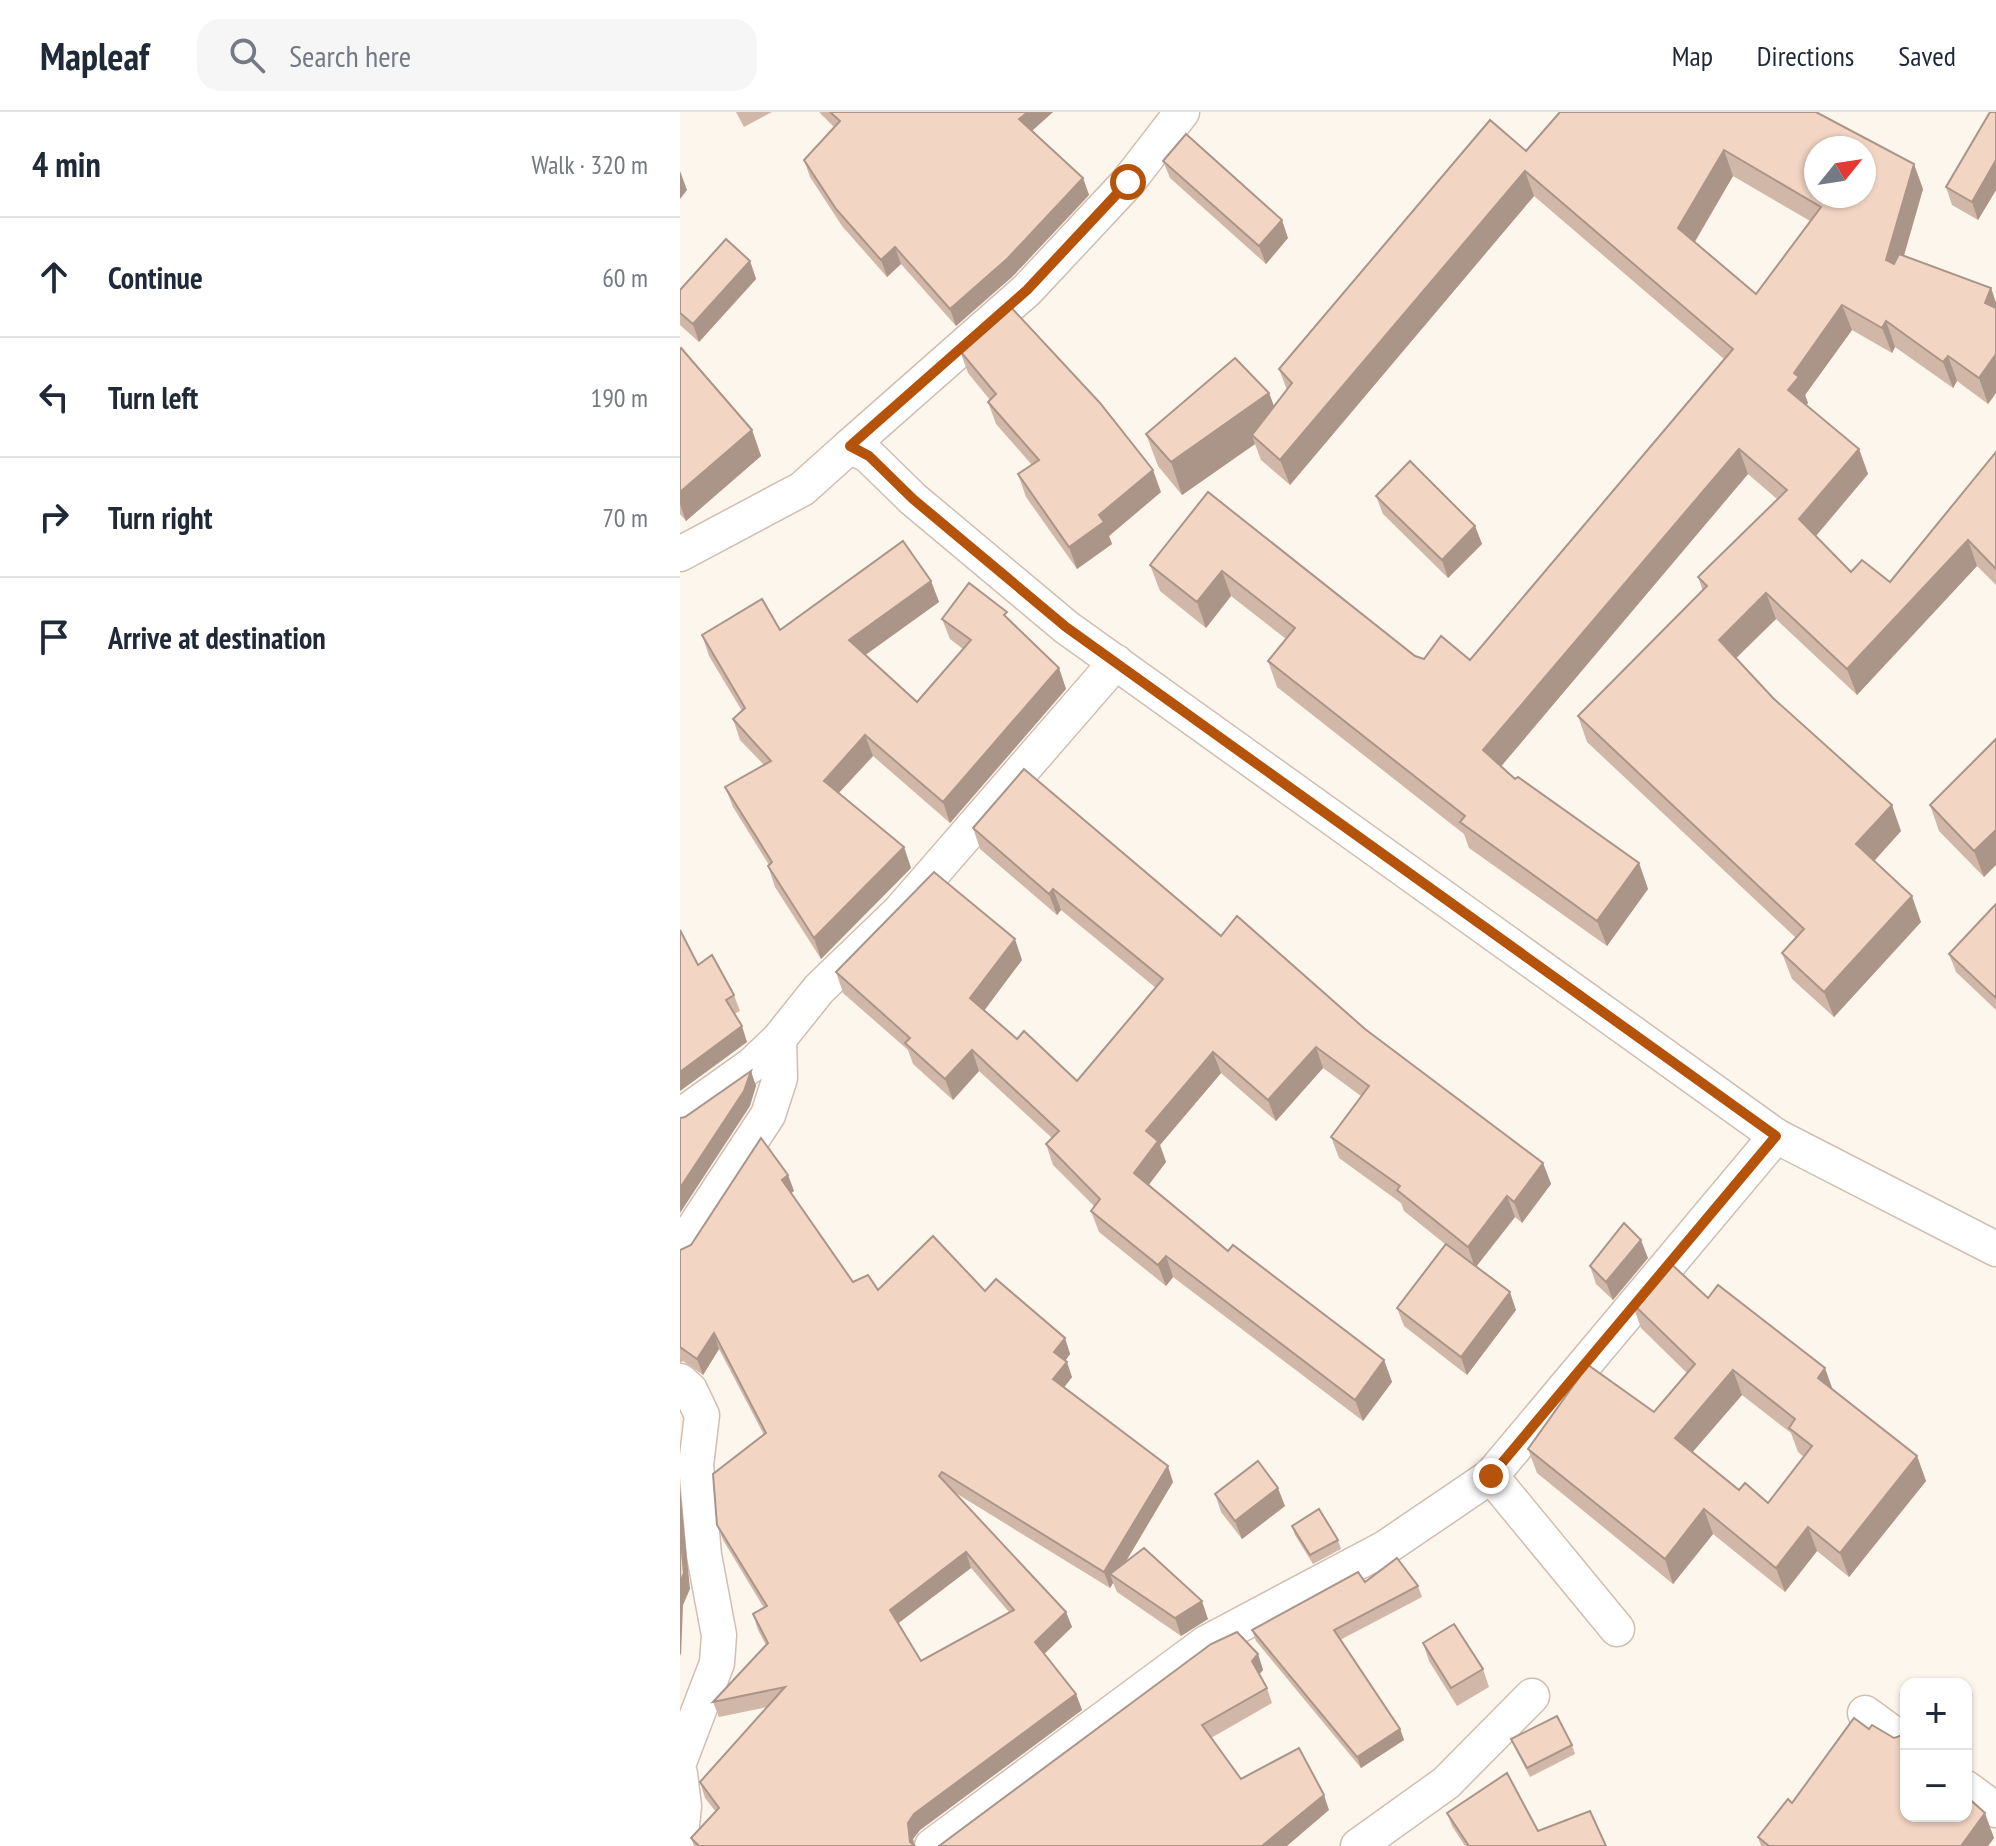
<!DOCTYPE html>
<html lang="en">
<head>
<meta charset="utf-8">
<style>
	:root { --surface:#fff; --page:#f6f6f7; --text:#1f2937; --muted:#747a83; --line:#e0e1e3 }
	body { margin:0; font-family:"PT Sans Narrow",sans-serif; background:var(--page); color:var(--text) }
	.controls { position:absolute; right:24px; bottom:24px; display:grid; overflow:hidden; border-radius:16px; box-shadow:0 2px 6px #0004 }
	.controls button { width:72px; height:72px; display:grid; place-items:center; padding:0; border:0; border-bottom:2px solid var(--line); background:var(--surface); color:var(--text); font:40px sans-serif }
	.compass { position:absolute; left:1124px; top:24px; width:72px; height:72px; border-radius:50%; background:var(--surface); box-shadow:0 2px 6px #0004; rotate:60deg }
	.stop { position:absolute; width:24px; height:24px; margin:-18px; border:6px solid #b45309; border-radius:50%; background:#fff }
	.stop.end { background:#b45309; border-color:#fff; box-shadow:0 2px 8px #0008 }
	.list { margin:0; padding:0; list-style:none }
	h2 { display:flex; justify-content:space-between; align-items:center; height:104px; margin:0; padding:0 32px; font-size:34px }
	h2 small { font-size:26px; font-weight:400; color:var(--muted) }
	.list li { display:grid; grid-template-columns:52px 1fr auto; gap:24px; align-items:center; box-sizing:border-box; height:120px; padding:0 32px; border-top:2px solid var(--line) }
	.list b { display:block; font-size:30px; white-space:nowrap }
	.list em { font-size:26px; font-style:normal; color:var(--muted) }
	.icon { flex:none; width:44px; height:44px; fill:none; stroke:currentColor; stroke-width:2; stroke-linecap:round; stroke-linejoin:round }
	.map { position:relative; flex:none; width:1316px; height:1734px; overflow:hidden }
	header { display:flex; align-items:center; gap:48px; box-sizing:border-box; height:112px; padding:0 40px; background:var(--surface); border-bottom:2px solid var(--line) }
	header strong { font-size:38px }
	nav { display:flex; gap:44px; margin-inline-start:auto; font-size:28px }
	.search { width:560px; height:72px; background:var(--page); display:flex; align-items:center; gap:20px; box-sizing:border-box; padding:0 28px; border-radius:24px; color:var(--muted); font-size:30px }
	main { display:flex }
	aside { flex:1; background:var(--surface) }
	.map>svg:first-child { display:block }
</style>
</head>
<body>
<header>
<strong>Mapleaf</strong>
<div class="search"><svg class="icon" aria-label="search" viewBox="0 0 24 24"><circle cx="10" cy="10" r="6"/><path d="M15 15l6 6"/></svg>Search here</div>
<nav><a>Map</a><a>Directions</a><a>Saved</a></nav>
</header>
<main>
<aside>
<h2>4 min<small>Walk · 320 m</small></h2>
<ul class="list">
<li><svg class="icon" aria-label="ahead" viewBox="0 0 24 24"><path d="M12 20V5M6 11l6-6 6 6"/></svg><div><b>Continue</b></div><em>60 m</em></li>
<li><svg class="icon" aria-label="left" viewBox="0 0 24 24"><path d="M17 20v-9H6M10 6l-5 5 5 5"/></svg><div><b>Turn left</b></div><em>190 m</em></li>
<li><svg class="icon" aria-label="right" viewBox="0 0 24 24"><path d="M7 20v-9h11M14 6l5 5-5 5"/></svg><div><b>Turn right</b></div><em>70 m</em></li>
<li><svg class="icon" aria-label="arrive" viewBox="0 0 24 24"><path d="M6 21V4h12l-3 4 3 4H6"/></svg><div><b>Arrive at destination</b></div></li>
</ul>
</aside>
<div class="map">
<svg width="1316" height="1734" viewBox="0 0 1316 1734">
	<rect width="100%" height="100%" fill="#fdf6ec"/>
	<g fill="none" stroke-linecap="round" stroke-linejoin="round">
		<defs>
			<g id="minor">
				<path d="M 170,334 L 347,178 L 448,70 L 502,0"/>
				<path d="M 0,442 L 122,377 L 170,334 L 189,344 L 233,387 L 386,515 L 1096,1024 L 1316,1137"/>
				<path d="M 0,1004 L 73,952 L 99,927 L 139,877 L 220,799 L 436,550"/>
				<path d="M 0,1137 L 88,1003 L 100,966 L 99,927"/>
				<path d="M 0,1269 L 10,1278 L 22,1303 L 16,1353 L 24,1443 L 39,1523 L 37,1551 L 0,1648"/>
				<path d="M 811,1364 L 937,1517"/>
				<path d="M 1185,1601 L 1226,1631"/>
				<path d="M 0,1662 L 4,1694 L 0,1732"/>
				<path d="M 1286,1676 L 1316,1698"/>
				<path d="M 252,1734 L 526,1531 L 705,1436 L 811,1364 L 1096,1024"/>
				<path d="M 678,1734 L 766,1671 L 852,1584"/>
			</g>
		</defs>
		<use href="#minor" stroke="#d1beb0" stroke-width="37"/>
		<use href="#minor" stroke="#fff" stroke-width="34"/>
	</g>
	<g fill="#d1b7a8" fill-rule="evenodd">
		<path d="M 56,0 L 92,0 L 64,15 Z"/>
		<path d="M 139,0 L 373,0 L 352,19 L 403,66 L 409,83 L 333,164 L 276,214 L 221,152 L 207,165 L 162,114 L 130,65 L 124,48 L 154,15 Z"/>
		<path d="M 880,0 L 1243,77 L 1224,144 L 1311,176 L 1316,191 L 1316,281 L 1308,292 L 1277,269 L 1273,276 L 1215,235 L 1212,241 L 1172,218 L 1125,283 L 1128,291 L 1126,293 L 1179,337 L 1188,362 L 1136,424 L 1171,460 L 1210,470 L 1316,340 L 1316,473 L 1297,454 L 1177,583 L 1096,507 L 1056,546 L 1221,719 L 1194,749 L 1241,810 L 1154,905 L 1112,867 L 1102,841 L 1116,826 L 907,630 L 898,604 L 1023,479 L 1018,465 L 1097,387 L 1068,362 L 821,654 L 835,667 L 959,751 L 968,777 L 927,834 L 789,736 L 784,722 L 597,575 L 588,549 L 606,527 L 551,484 L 526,516 L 480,479 L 470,453 L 528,380 L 735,544 L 744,547 L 790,548 L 1044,247 L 854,84 L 610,373 L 581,348 L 575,332 L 502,383 L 478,354 L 466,322 L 589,281 L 594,294 L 607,278 L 599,257 L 846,39 ZM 1053,64 L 1130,109 L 1076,182 L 1015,130 Z"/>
		<path d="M 1316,0 L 1316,78 L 1298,108 L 1272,93 L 1266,75 Z"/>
		<path d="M 483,49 L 608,126 L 586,152 L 490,66 Z"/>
		<path d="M 70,149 L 76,167 L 19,230 L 0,213 L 0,178 Z"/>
		<path d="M 295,221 L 481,380 L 429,424 L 432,432 L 397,457 L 346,385 L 338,362 L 352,353 L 316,312 L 308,290 L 310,288 L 288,261 L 280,239 L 296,226 Z"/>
		<path d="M 0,237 L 72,318 L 81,344 L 6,409 L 0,402 Z"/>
		<path d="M 696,384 L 795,414 L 802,432 L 768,466 L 703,402 Z"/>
		<path d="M 251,469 L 259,490 L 185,543 L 237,590 L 283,537 L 270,527 L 262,507 L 330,509 L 379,556 L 386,577 L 270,711 L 193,644 L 159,681 L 224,735 L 231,756 L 141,847 L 95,775 L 88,754 L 89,753 L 53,695 L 45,675 L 84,653 L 60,628 L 53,607 L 62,599 L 29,544 L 22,523 L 100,518 Z"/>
		<path d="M 1316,627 L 1304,765 L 1259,719 L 1250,693 Z"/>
		<path d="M 293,716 L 541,824 L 685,917 L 863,1051 L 871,1072 L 842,1111 L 835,1105 L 796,1155 L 836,1198 L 787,1263 L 724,1214 L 717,1196 L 765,1132 L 724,1099 L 721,1091 L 659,1046 L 651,1025 L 681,984 L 643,956 L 596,1009 L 541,961 L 480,1033 L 486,1050 L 468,1073 L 548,1139 L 704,1248 L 712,1270 L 683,1309 L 493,1165 L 486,1174 L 419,1120 L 411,1099 L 414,1094 L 373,1053 L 366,1032 L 372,1026 L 299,959 L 273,988 L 233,952 L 228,938 L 163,881 L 156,860 L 342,848 L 304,898 L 337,927 L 397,969 L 476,876 L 381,798 L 377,803 L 300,737 Z"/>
		<path d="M 1316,792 L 1316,898 L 1276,860 L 1269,842 Z"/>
		<path d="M 0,818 L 18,853 L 54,883 L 60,899 L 54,902 L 67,930 L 0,979 Z"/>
		<path d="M 108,1063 L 114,1079 L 111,1081 L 173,1170 L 198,1178 L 305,1179 L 385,1226 L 390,1242 L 385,1249 L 392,1265 L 384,1276 L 493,1370 L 445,1451 L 528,1507 L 501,1524 L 437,1480 L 433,1471 L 430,1476 L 274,1380 L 386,1500 L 392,1515 L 364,1542 L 396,1582 L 402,1598 L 240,1718 L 233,1727 L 235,1734 L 14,1734 L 11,1726 L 36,1700 L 25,1686 L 20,1670 L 87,1595 L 39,1605 L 33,1590 L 86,1533 L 78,1518 L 73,1502 L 84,1496 L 43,1428 L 37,1413 L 84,1323 L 39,1237 L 23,1263 L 3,1249 L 0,1251 L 0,1138 L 11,1133 ZM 291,1456 L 329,1500 L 241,1549 L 218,1511 Z"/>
		<path d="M 968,1146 L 933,1188 L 916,1172 L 910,1154 Z"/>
		<path d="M 1028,1186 L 1153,1278 L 1237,1344 L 1246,1369 L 1169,1465 L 1137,1439 L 1105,1480 L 1033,1422 L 993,1472 L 857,1361 L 848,1337 L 974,1300 L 1007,1261 L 961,1216 L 952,1191 ZM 1062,1283 L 1111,1321 L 1118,1340 L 1124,1345 L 1088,1391 L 1059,1378 L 1012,1340 Z"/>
		<path d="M 535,1382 L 605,1394 L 562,1427 L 541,1400 Z"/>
		<path d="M 612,1414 L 658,1428 L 661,1437 L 633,1452 L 615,1423 Z"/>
		<path d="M 685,1470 L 738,1474 L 742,1485 L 660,1528 L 720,1617 L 724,1628 L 681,1656 L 576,1529 L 572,1518 Z"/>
		<path d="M 743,1531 L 803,1557 L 809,1575 L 777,1594 L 749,1549 Z"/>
		<path d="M 578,1542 L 583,1558 L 579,1562 L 587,1576 L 592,1591 L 531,1626 L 561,1667 L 649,1698 L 259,1734 Z"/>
		<path d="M 831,1627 L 892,1633 L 895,1642 L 850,1665 L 835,1636 Z"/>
		<path d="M 1112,1691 L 1314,1726 L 1308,1734 L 1081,1734 L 1078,1725 Z"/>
		<path d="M 767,1701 L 858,1719 L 926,1734 L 785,1734 L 772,1714 Z"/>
	</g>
	<g fill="#aa9588">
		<path d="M 348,0 L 373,0 L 346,24 L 339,7 Z"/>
		<path d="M 1044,38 L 1053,64 L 1008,141 L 998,116 Z"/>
		<path d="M 1316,48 L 1316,78 L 1298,108 L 1292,90 Z"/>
		<path d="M 1234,52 L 1243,77 L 1215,174 L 1206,148 Z"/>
		<path d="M 0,59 L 7,78 L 0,87 Z"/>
		<path d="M 845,59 L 854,84 L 610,373 L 600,348 Z"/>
		<path d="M 403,66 L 409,83 L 333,164 L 276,214 L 270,197 Z"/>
		<path d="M 602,108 L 608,126 L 586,152 L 579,134 Z"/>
		<path d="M 215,135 L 221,152 L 207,165 L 201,148 Z"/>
		<path d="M 70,149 L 76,167 L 19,230 L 13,212 Z"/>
		<path d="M 1311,176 L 1316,191 L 1316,213 L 1305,191 Z"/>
		<path d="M 1162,193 L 1172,218 L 1125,283 L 1128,291 L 1118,303 L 1108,278 L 1114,261 Z"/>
		<path d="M 1206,209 L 1215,235 L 1212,241 L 1202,216 Z"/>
		<path d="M 1316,242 L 1316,281 L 1308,292 L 1299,266 Z"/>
		<path d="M 1268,244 L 1277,269 L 1273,276 L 1263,250 Z"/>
		<path d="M 589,281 L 601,313 L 572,323 L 575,332 L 502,383 L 491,350 Z"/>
		<path d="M 72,318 L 81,344 L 6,409 L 0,392 L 0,380 Z"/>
		<path d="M 1059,337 L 1068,362 L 813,664 L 803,638 Z"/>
		<path d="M 1179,337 L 1188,362 L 1129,432 L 1119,407 Z"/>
		<path d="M 473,358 L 481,380 L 429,424 L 432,432 L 397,457 L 389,435 L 419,403 Z"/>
		<path d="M 795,414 L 802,432 L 768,466 L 762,448 Z"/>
		<path d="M 1288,428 L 1297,454 L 1177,583 L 1167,557 Z"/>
		<path d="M 542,459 L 551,484 L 526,516 L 517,490 Z"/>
		<path d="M 251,469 L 259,490 L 177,549 L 169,528 Z"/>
		<path d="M 1086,481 L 1096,507 L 1048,554 L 1039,528 Z"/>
		<path d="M 379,556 L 386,577 L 270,711 L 263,690 Z"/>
		<path d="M 185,623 L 193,644 L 151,689 L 144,669 Z"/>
		<path d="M 1212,693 L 1221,719 L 1186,758 L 1176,732 Z"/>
		<path d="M 1316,718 L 1316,753 L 1304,765 L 1294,739 Z"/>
		<path d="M 224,735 L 231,756 L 141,847 L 134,826 Z"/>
		<path d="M 959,751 L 968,777 L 927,834 L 917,809 Z"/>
		<path d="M 373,777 L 381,798 L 377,803 L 369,782 Z"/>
		<path d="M 1232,784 L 1241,810 L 1154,905 L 1144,880 Z"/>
		<path d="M 335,827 L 342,848 L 298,907 L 290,886 Z"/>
		<path d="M 62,914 L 67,930 L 0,979 L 0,960 Z"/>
		<path d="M 636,935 L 643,956 L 596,1009 L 588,988 Z"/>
		<path d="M 292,938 L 299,959 L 273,988 L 265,967 Z"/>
		<path d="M 533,940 L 541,961 L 480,1033 L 486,1050 L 462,1082 L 454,1061 L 466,1019 Z"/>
		<path d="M 71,959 L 76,974 L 70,994 L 0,1101 L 0,1076 Z"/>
		<path d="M 863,1051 L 871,1072 L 842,1111 L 834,1090 Z"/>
		<path d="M 108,1063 L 114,1079 L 108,1083 L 102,1068 Z"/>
		<path d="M 827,1084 L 835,1105 L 795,1156 L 788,1135 Z"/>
		<path d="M 961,1128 L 968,1146 L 933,1188 L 926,1170 Z"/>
		<path d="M 486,1144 L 493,1165 L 486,1174 L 478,1153 Z"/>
		<path d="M 830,1180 L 836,1198 L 787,1263 L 781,1245 Z"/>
		<path d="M 34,1221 L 39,1237 L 23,1263 L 17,1247 Z"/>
		<path d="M 385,1226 L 390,1242 L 380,1256 L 374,1240 Z"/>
		<path d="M 704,1248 L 712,1270 L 683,1309 L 675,1288 Z"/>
		<path d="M 387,1250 L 392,1265 L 378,1283 L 373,1267 Z"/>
		<path d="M 1145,1256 L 1154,1281 L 1138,1266 Z"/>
		<path d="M 1053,1258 L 1062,1283 L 1004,1350 L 995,1326 Z"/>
		<path d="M 1237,1344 L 1246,1369 L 1169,1465 L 1160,1441 Z"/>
		<path d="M 488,1354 L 493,1370 L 436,1466 L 430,1462 L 433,1471 L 430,1476 L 424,1460 Z"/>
		<path d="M 0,1376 L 10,1477 L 3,1493 L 1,1544 L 0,1541 Z"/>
		<path d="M 598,1376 L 605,1394 L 562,1427 L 555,1409 Z"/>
		<path d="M 1024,1397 L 1033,1422 L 993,1472 L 985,1447 Z"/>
		<path d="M 1128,1415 L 1137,1439 L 1105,1480 L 1096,1456 Z"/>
		<path d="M 286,1440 L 291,1456 L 216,1513 L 210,1498 Z"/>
		<path d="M 522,1489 L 528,1507 L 501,1524 L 495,1506 Z"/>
		<path d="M 386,1500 L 392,1515 L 361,1545 L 355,1530 Z"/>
		<path d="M 578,1542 L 583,1558 L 578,1564 L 572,1549 Z"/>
		<path d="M 396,1582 L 402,1598 L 240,1718 L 233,1727 L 234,1734 L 230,1730 L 228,1711 L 234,1702 Z"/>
		<path d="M 720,1617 L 724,1628 L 681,1656 L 677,1645 Z"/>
		<path d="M 644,1683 L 649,1698 L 607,1734 L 582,1734 Z"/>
		<path d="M 1305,1701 L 1314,1726 L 1308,1734 L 1281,1734 Z"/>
	</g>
	<g fill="#f3d5c3" stroke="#aa9588" stroke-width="2" fill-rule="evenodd">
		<path d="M 150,0 L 348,0 L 339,7 L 403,66 L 327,147 L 270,197 L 215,135 L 201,148 L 156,97 L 124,48 L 160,9 Z"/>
		<path d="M 880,0 L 1136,0 L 1234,52 L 1206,148 L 1214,152 L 1219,142 L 1311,176 L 1305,191 L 1316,196 L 1316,242 L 1299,266 L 1268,244 L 1263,250 L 1206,209 L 1202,216 L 1162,193 L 1114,261 L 1119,265 L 1108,278 L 1179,337 L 1119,407 L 1171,460 L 1182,448 L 1210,470 L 1316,340 L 1316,457 L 1288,428 L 1167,557 L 1086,481 L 1039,528 L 1093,586 L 1212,693 L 1176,732 L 1232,784 L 1144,880 L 1102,841 L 1124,817 L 898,604 L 1027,474 L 1018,465 L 1107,378 L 1059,337 L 803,638 L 835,667 L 838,665 L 959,751 L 917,809 L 780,710 L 785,704 L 588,549 L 615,516 L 542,459 L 517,490 L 470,453 L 528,380 L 735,544 L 744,547 L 761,524 L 790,548 L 1053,237 L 845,59 L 600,348 L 572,323 L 612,271 L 599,257 L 810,8 L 846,39 ZM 1136,36 L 1184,36 L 1184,84 L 1136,84 ZM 1044,38 L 1141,95 L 1076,182 L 998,116 Z"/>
		<path d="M 1310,0 L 1316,0 L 1316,48 L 1292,90 L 1266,75 Z"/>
		<path d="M 506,22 L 602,108 L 579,134 L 483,49 Z"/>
		<path d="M 46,127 L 70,149 L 13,212 L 0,201 L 0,178 Z"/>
		<path d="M 328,192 L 420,291 L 473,358 L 419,403 L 424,410 L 389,435 L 338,362 L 359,348 L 308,290 L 316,282 L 280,239 L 298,225 L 295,221 Z"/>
		<path d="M 1,236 L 72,318 L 0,380 L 0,237 Z"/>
		<path d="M 555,246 L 589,281 L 491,350 L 466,322 Z"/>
		<path d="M 730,349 L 795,414 L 762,448 L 696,384 Z"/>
		<path d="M 223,429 L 251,469 L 169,528 L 237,590 L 291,528 L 262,507 L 289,471 L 327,500 L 324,503 L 379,556 L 263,690 L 185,623 L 144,669 L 224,735 L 134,826 L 88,754 L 92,750 L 45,675 L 91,649 L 53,607 L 65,596 L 22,523 L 82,487 L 100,518 Z"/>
		<path d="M 1316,627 L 1316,718 L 1294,739 L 1250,693 Z"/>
		<path d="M 344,657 L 541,824 L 557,804 L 685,917 L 863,1051 L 834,1090 L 827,1084 L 788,1135 L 717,1078 L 720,1074 L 651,1025 L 689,974 L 636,935 L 588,988 L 533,940 L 466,1019 L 478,1029 L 454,1061 L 548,1139 L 553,1133 L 704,1248 L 675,1288 L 486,1144 L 478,1153 L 411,1099 L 420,1087 L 366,1032 L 379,1019 L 292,938 L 265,967 L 225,931 L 230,926 L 156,860 L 254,760 L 335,827 L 290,886 L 337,927 L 344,919 L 397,969 L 483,867 L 373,777 L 369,782 L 293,716 Z"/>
		<path d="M 1316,792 L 1316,886 L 1269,842 Z"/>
		<path d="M 0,818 L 18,853 L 32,843 L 54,883 L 46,888 L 62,914 L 0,960 Z"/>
		<path d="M 71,959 L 64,979 L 0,1076 L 0,1006 L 5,1005 Z"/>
		<path d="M 81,1026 L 108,1063 L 102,1068 L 173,1170 L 188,1163 L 198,1178 L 253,1124 L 305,1179 L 316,1167 L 385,1226 L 374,1240 L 387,1250 L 373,1267 L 488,1354 L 424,1460 L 262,1360 L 259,1364 L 386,1500 L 355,1530 L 396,1582 L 234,1702 L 228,1711 L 230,1730 L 235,1734 L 19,1734 L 11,1726 L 39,1696 L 20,1670 L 105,1575 L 33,1590 L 88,1531 L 73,1502 L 87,1494 L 37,1413 L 33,1362 L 86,1321 L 34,1221 L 17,1247 L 0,1235 L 0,1138 L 11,1133 ZM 286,1440 L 334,1498 L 241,1549 L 210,1498 Z"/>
		<path d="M 944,1111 L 961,1128 L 926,1170 L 910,1154 Z"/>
		<path d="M 766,1132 L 830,1180 L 781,1245 L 717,1196 Z"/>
		<path d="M 988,1149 L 1028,1186 L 1038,1173 L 1145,1256 L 1138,1266 L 1237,1344 L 1160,1441 L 1128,1415 L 1096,1456 L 1024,1397 L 985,1447 L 848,1337 L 908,1253 L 974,1300 L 1015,1252 L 952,1191 ZM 1053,1258 L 1115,1307 L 1109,1316 L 1132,1334 L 1088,1391 L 1065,1371 L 1059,1378 L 995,1326 Z"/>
		<path d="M 578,1349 L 598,1376 L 555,1409 L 535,1382 Z"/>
		<path d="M 639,1397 L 658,1428 L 630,1443 L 612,1414 Z"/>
		<path d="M 0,1418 L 4,1461 L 0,1471 Z"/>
		<path d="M 464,1436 L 522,1489 L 495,1506 L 430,1462 Z"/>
		<path d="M 717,1446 L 738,1474 L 654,1518 L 720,1617 L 677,1645 L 572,1518 L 678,1460 L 685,1470 Z"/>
		<path d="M 774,1512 L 803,1557 L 771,1576 L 743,1531 Z"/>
		<path d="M 557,1520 L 578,1542 L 572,1549 L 587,1576 L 522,1613 L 561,1667 L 619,1636 L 644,1683 L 582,1734 L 259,1734 L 531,1532 Z"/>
		<path d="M 877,1604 L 892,1633 L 847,1656 L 831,1627 Z"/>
		<path d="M 1174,1606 L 1189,1617 L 1192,1613 L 1214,1626 L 1226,1622 L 1226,1704 L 1286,1704 L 1286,1684 L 1305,1701 L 1281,1734 L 1089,1734 L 1078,1725 L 1108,1687 L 1112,1691 Z"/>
		<path d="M 827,1661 L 858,1719 L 910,1699 L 926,1734 L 789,1734 L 767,1701 Z"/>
	</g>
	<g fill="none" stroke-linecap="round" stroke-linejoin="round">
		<path stroke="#b45309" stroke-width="10" d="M 448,70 L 347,178 L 170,334 L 189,344 L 233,387 L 386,515 L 1096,1024 L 811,1364"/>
	</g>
</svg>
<div class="controls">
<button>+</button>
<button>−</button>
</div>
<svg class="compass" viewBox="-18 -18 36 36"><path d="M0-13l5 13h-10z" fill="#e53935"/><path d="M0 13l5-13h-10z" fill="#747a83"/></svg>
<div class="stop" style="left:448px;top:70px"></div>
<div class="stop end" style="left:811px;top:1364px"></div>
</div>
</main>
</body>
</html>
